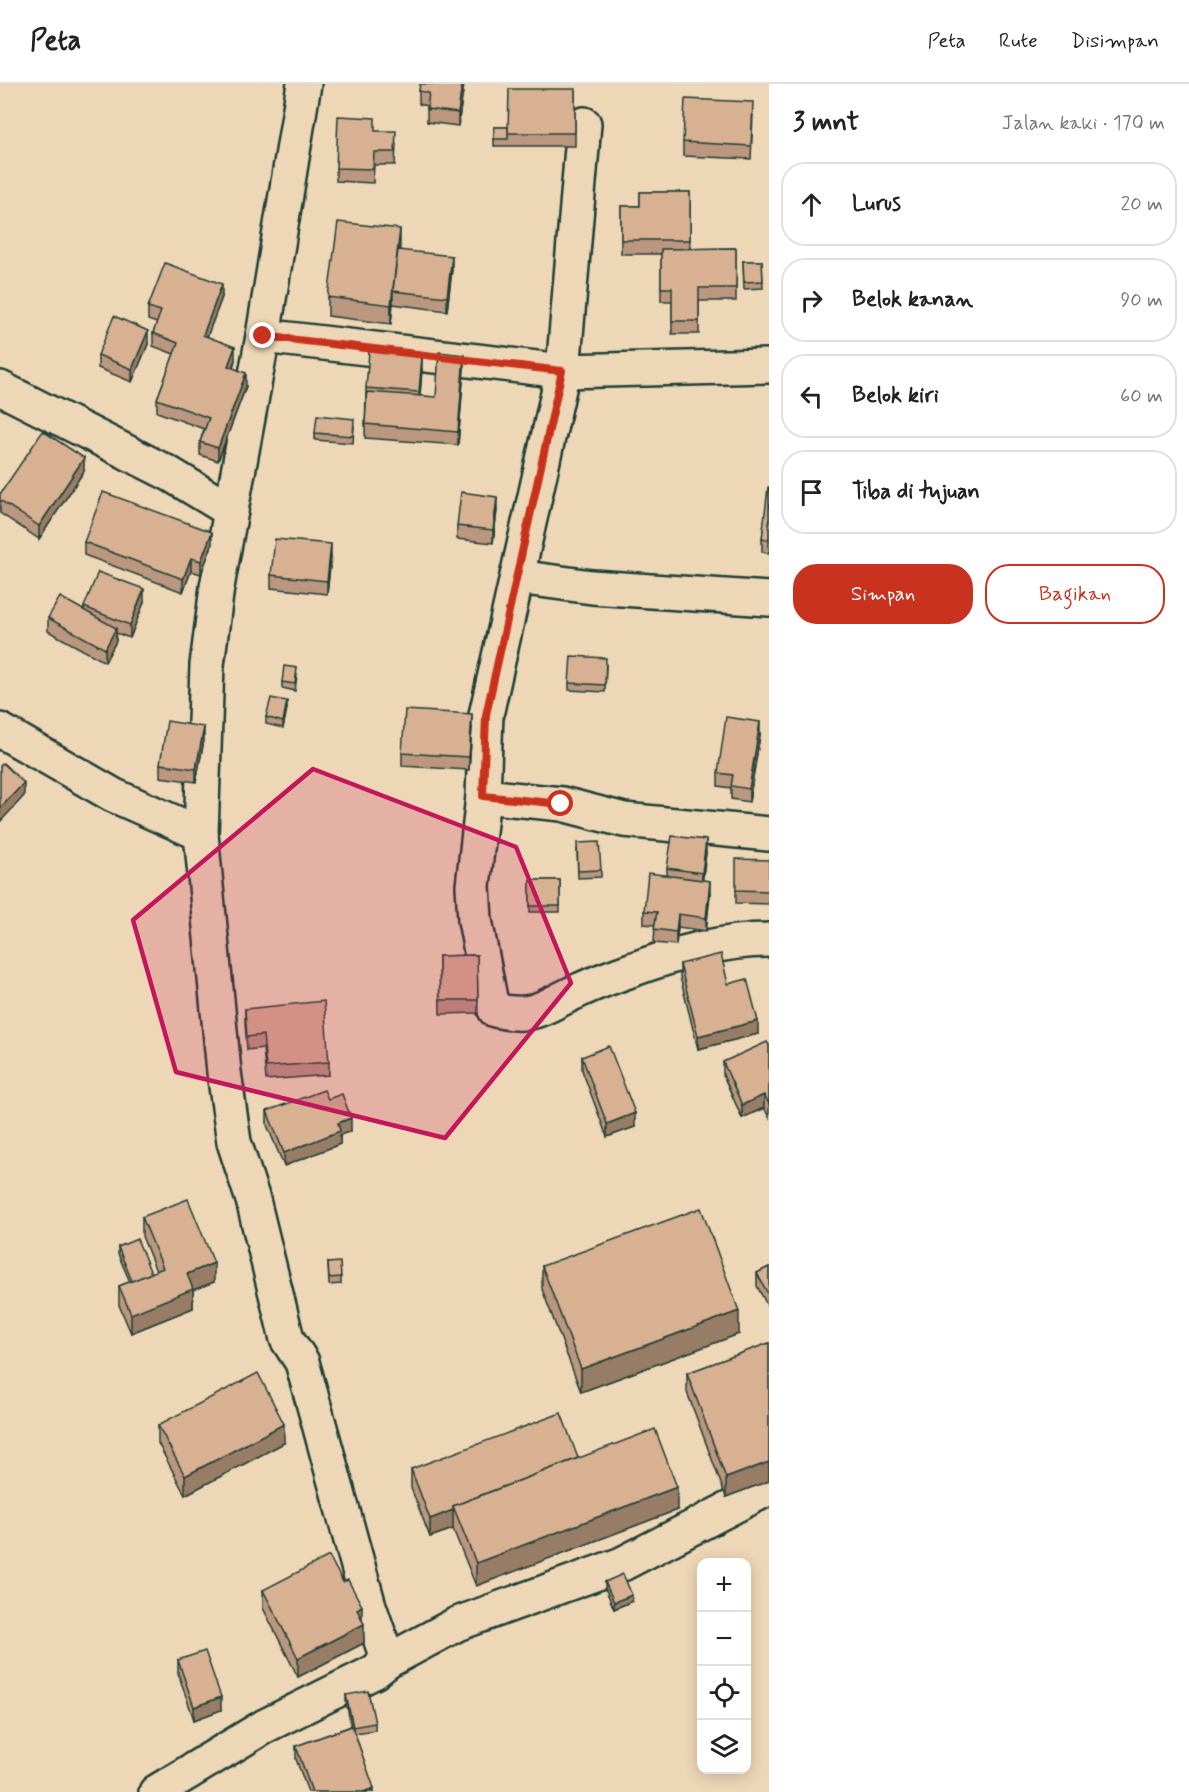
<!DOCTYPE html>
<html lang="id">
<head>
<meta charset="utf-8">
<style>
	:root { --surface:#fff; --page:#f6f6f6; --text:#222; --muted:#767676; --line:#e0e0e0; --accent:#c8321e }
	body { margin:0; font-family:Mynerve,sans-serif; background:var(--page); color:var(--text) }
	.controls { position:absolute; right:18px; bottom:18px; display:grid; overflow:hidden; border-radius:12px; box-shadow:0 3px 15px #0003 }
	.controls button { width:54px; height:54px; display:grid; place-items:center; padding:0; border:0; border-bottom:2px solid var(--line); background:var(--surface); color:var(--text); font:30px sans-serif }
	.stop { position:absolute; width:18px; height:18px; margin:-14px; border:4px solid #c8321e; border-radius:50%; background:#fff }
	.stop.end { background:#c8321e; border-color:#fff; box-shadow:0 2px 6px #0008 }
	.list { margin:0; padding:0; list-style:none }
	h2 { display:flex; justify-content:space-between; align-items:center; height:78px; margin:0; padding:0 24px; font-size:26px }
	h2 small { font-size:20px; font-weight:400; color:var(--muted) }
	.list li { display:grid; grid-template-columns:39px 1fr auto; gap:18px; align-items:center; box-sizing:border-box; height:84px; margin:0 12px 12px; padding:0 12px; border:2px solid var(--line); border-radius:24px }
	.list b { display:block; font-size:22px; white-space:nowrap }
	.list em { font-size:20px; font-style:normal; color:var(--muted) }
	.actions { display:flex; gap:12px; padding:18px 24px }
	.actions a { flex:1; padding:14px 0; border:2px solid var(--accent); border-radius:24px; text-align:center; font-size:21px; color:var(--accent) }
	.actions .main { background:var(--accent); color:#fff }
	.icon { flex:none; width:33px; height:33px; fill:none; stroke:currentColor; stroke-width:2; stroke-linecap:round; stroke-linejoin:round }
	.map { position:relative; flex:none; width:769px; height:1708px; overflow:hidden }
	header { display:flex; align-items:center; gap:36px; box-sizing:border-box; height:84px; padding:0 30px; background:var(--surface); border-bottom:2px solid var(--line) }
	header strong { font-size:28px }
	nav { display:flex; gap:33px; margin-inline-start:auto; font-size:21px }
	main { display:flex }
	aside { flex:1; background:var(--surface) }
	.map>svg:first-child { display:block }
</style>
</head>
<body>
<header>
<strong>Peta</strong>
<nav><a>Peta</a><a>Rute</a><a>Disimpan</a></nav>
</header>
<main>
<div class="map">
<svg width="769" height="1708" viewBox="0 0 769 1708">
	<rect width="100%" height="100%" fill="#eed7b7"/>
	<filter id="ink" filterUnits="userSpaceOnUse"><feTurbulence type="fractalNoise" baseFrequency=".0167" numOctaves="2"/><feDisplacementMap in="SourceGraphic" scale="12" xChannelSelector="R" yChannelSelector="G"/><feConvolveMatrix kernelMatrix="1 2 1 2 8 2 1 2 1" color-interpolation-filters="sRGB"/></filter>
	<g filter="url(#ink)">
		<g fill="none" stroke-linecap="round" stroke-linejoin="round">
			<defs>
				<g id="minor">
					<path d="M 304,0 L 263,252 L 217,503 L 207,581 L 201,750 L 224,988 L 234,1058 L 253,1116 L 287,1255 L 302,1278 L 369,1522 L 388,1577"/>
					<path d="M 584,40 L 563,287 L 486,631 L 483,712 L 473,802 L 475,836 L 490,914 L 495,926 C 536,936 545,921 580,906 C 597,898 614,892 631,886 C 675,870 722,856 769,856"/>
					<path d="M 263,252 L 563,287 L 769,282"/>
					<path d="M 0,304 L 170,390 L 231,427"/>
					<path d="M 517,493 L 592,503 L 769,515"/>
					<path d="M 0,646 L 113,711 L 201,750"/>
					<path d="M 483,712 L 562,720 L 624,736 L 769,750"/>
					<path d="M 156,1708 L 265,1642 L 374,1588 L 388,1577 L 457,1540 L 622,1480 L 769,1404"/>
				</g>
			</defs>
			<use href="#minor" stroke="#1f3d34" stroke-width="38"/>
			<use href="#minor" stroke="#eed7b7" stroke-width="33"/>
		</g>
		<g fill="#ba977e" stroke="#1f3d34" stroke-width="1.5">
			<path d="M 464,0 L 458,42 L 427,38 L 427,22 L 419,20 L 419,7 Z"/>
			<path d="M 575,5 L 575,62 L 494,62 L 494,43 L 508,43 Z"/>
			<path d="M 753,31 L 751,75 L 683,72 L 683,58 Z"/>
			<path d="M 375,47 L 396,60 L 395,81 L 374,81 L 373,99 L 336,97 L 336,84 Z"/>
			<path d="M 640,108 L 690,108 L 690,165 L 736,164 L 736,217 L 699,217 L 699,250 L 672,250 L 672,217 L 661,217 L 661,170 L 621,170 L 621,122 L 640,122 Z"/>
			<path d="M 399,166 L 452,185 L 447,227 L 393,220 L 393,218 L 391,240 L 328,232 L 328,213 Z"/>
			<path d="M 743,177 L 762,177 L 763,204 L 744,205 Z"/>
			<path d="M 222,213 L 207,252 L 235,276 L 233,284 L 246,302 L 218,377 L 200,371 L 200,358 L 204,345 L 157,328 L 157,315 L 174,270 L 153,262 L 153,249 L 157,239 L 148,236 L 148,223 Z"/>
			<path d="M 148,260 L 132,298 L 98,284 L 98,271 Z"/>
			<path d="M 464,284 L 458,361 L 365,354 L 366,304 L 422,285 L 420,312 L 436,313 Z"/>
			<path d="M 354,342 L 353,359 L 315,356 L 315,349 Z"/>
			<path d="M 84,387 L 39,455 L 0,429 L 0,410 Z"/>
			<path d="M 769,403 L 769,469 L 762,468 L 762,455 Z"/>
			<path d="M 497,426 L 493,459 L 457,455 L 457,442 Z"/>
			<path d="M 84,458 L 212,461 L 201,490 L 191,487 L 183,508 L 84,471 Z"/>
			<path d="M 331,473 L 327,510 L 271,504 L 271,491 Z"/>
			<path d="M 144,518 L 130,554 L 116,549 L 116,557 L 105,578 L 48,547 L 48,534 L 84,526 L 84,523 Z"/>
			<path d="M 606,581 L 605,608 L 569,606 L 569,599 Z"/>
			<path d="M 297,591 L 295,607 L 282,604 L 282,598 Z"/>
			<path d="M 287,624 L 283,644 L 266,640 L 266,633 Z"/>
			<path d="M 472,643 L 469,686 L 402,682 L 402,669 Z"/>
			<path d="M 760,651 L 749,718 L 731,715 L 731,704 L 718,702 L 718,689 Z"/>
			<path d="M 204,656 L 196,698 L 160,693 L 160,680 Z"/>
			<path d="M 577,766 L 601,786 L 601,793 L 578,794 Z"/>
			<path d="M 706,769 L 702,796 L 710,810 L 706,847 L 678,843 L 676,861 L 654,859 L 655,841 L 644,840 L 644,827 L 667,792 L 667,784 Z"/>
			<path d="M 769,776 L 769,820 L 736,819 L 736,806 Z"/>
			<rect x="530" y="796" width="30" height="32"/>
			<path d="M 477,871 L 478,929 L 440,930 L 439,872 Z"/>
			<path d="M 680,880 L 728,900 L 758,950 L 698,965 L 680,893 Z"/>
			<path d="M 245,925 L 329,978 L 329,991 L 266,996 L 263,964 L 247,966 L 245,938 Z"/>
			<path d="M 769,961 L 769,1033 L 764,1024 L 742,1034 L 723,991 L 723,978 Z"/>
			<path d="M 582,973 L 635,1043 L 607,1053 L 582,986 Z"/>
			<path d="M 328,1015 L 351,1047 L 340,1051 L 340,1060 L 284,1082 L 267,1041 L 267,1027 Z"/>
			<path d="M 142,1133 L 214,1198 L 193,1206 L 193,1224 L 131,1249 L 119,1221 L 119,1202 L 130,1198 L 118,1170 L 118,1163 L 151,1189 L 156,1187 L 142,1152 Z"/>
			<path d="M 328,1179 L 341,1193 L 341,1200 L 329,1201 Z"/>
			<path d="M 542,1182 L 739,1250 L 581,1308 L 542,1205 Z"/>
			<path d="M 769,1183 L 769,1225 L 757,1202 L 757,1189 Z"/>
			<path d="M 769,1259 L 769,1397 L 726,1413 L 687,1308 L 687,1289 Z"/>
			<path d="M 158,1341 L 284,1359 L 185,1411 L 158,1359 Z"/>
			<path d="M 578,1374 L 677,1426 L 476,1502 L 453,1445 L 430,1453 L 411,1404 L 411,1385 Z"/>
			<path d="M 605,1498 L 632,1517 L 614,1525 L 605,1504 Z"/>
			<path d="M 263,1506 L 362,1536 L 364,1559 L 298,1593 L 263,1524 Z"/>
			<path d="M 178,1576 L 221,1626 L 194,1636 L 178,1589 Z"/>
			<path d="M 346,1611 L 375,1639 L 375,1646 L 355,1649 L 374,1708 L 308,1708 L 296,1675 L 296,1662 L 351,1642 L 346,1618 Z"/>
		</g>
		<g fill="#977b66" stroke="#1f3d34" stroke-width="1.5">
			<path d="M 462,0 L 464,0 L 458,42 L 458,29 Z"/>
			<path d="M 400,145 L 400,163 L 394,207 L 393,207 L 393,218 L 391,240 L 391,221 Z"/>
			<path d="M 452,172 L 452,185 L 447,227 L 447,213 Z"/>
			<path d="M 222,200 L 222,213 L 203,264 L 203,251 Z"/>
			<path d="M 148,247 L 148,260 L 132,298 L 132,285 Z"/>
			<path d="M 235,263 L 235,276 L 228,295 L 228,282 Z"/>
			<path d="M 464,271 L 464,284 L 458,361 L 458,348 Z"/>
			<path d="M 422,272 L 422,285 L 419,321 L 419,308 Z"/>
			<path d="M 246,289 L 246,302 L 218,377 L 218,364 Z"/>
			<path d="M 84,374 L 84,387 L 39,455 L 39,442 Z"/>
			<path d="M 497,413 L 497,426 L 493,459 L 493,446 Z"/>
			<path d="M 212,448 L 212,461 L 201,490 L 201,477 Z"/>
			<path d="M 331,460 L 331,473 L 327,510 L 327,497 Z"/>
			<path d="M 191,474 L 191,487 L 183,508 L 183,495 Z"/>
			<path d="M 144,505 L 144,518 L 130,554 L 130,541 Z"/>
			<path d="M 116,544 L 116,557 L 105,578 L 105,565 Z"/>
			<path d="M 287,617 L 287,624 L 283,644 L 283,638 Z"/>
			<path d="M 472,630 L 472,643 L 469,686 L 469,673 Z"/>
			<path d="M 760,638 L 760,651 L 749,718 L 749,705 Z"/>
			<path d="M 204,643 L 204,656 L 196,698 L 196,685 Z"/>
			<path d="M 24,699 L 24,712 L 0,738 L 0,724 Z"/>
			<path d="M 706,756 L 706,769 L 702,802 L 702,789 Z"/>
			<path d="M 710,797 L 710,810 L 706,847 L 706,834 Z"/>
			<path d="M 678,830 L 678,843 L 676,861 L 676,848 Z"/>
			<path d="M 758,937 L 758,950 L 698,965 L 698,952 Z"/>
			<path d="M 764,1011 L 764,1024 L 742,1034 L 742,1021 Z"/>
			<path d="M 635,1029 L 635,1043 L 607,1053 L 607,1040 Z"/>
			<path d="M 351,1034 L 351,1047 L 340,1051 L 340,1060 L 284,1082 L 284,1069 L 338,1039 Z"/>
			<path d="M 214,1179 L 214,1198 L 193,1206 L 193,1224 L 131,1249 L 131,1230 L 187,1190 Z"/>
			<path d="M 739,1227 L 739,1250 L 581,1308 L 581,1285 Z"/>
			<path d="M 284,1340 L 284,1359 L 185,1411 L 185,1392 Z"/>
			<path d="M 769,1378 L 769,1397 L 726,1413 L 726,1394 Z"/>
			<path d="M 677,1403 L 677,1426 L 476,1502 L 476,1479 Z"/>
			<path d="M 453,1426 L 453,1445 L 430,1453 L 430,1435 Z"/>
			<path d="M 632,1511 L 632,1517 L 614,1525 L 614,1518 Z"/>
			<path d="M 362,1522 L 362,1541 L 357,1525 Z"/>
			<path d="M 364,1540 L 364,1559 L 298,1593 L 298,1574 Z"/>
			<path d="M 221,1613 L 221,1626 L 194,1636 L 194,1623 Z"/>
			<path d="M 374,1704 L 374,1708 L 363,1708 Z"/>
		</g>
		<g fill="#d8b092" stroke="#1f3d34" stroke-width="1.5">
			<path d="M 420,0 L 462,0 L 458,29 L 427,25 L 429,9 L 419,7 Z"/>
			<path d="M 509,5 L 575,5 L 575,49 L 508,49 Z"/>
			<path d="M 685,15 L 753,18 L 751,62 L 683,58 Z"/>
			<path d="M 338,32 L 375,34 L 375,47 L 396,47 L 395,68 L 374,68 L 373,85 L 336,84 Z"/>
			<rect x="494" y="43" width="14" height="12"/>
			<path d="M 640,108 L 690,108 L 690,156 L 621,156 L 621,122 L 640,122 Z"/>
			<path d="M 338,138 L 400,145 L 391,221 L 328,213 Z"/>
			<path d="M 736,164 L 736,204 L 699,204 L 699,237 L 672,237 L 672,204 L 661,204 L 661,165 Z"/>
			<path d="M 398,166 L 452,172 L 447,213 L 393,207 Z"/>
			<path d="M 743,177 L 762,177 L 763,197 L 744,198 Z"/>
			<path d="M 165,179 L 222,200 L 203,251 L 235,263 L 228,282 L 246,289 L 218,364 L 200,358 L 209,334 L 157,315 L 178,259 L 153,249 L 161,227 L 148,223 Z"/>
			<path d="M 114,232 L 148,247 L 132,285 L 98,271 Z"/>
			<path d="M 369,267 L 422,272 L 419,308 L 366,304 Z"/>
			<path d="M 439,268 L 464,271 L 458,348 L 365,340 L 367,308 L 436,313 Z"/>
			<path d="M 317,331 L 354,335 L 353,352 L 315,349 Z"/>
			<path d="M 43,347 L 84,374 L 39,442 L 0,416 L 0,410 Z"/>
			<path d="M 768,403 L 769,403 L 769,456 L 762,455 Z"/>
			<path d="M 103,408 L 212,448 L 201,477 L 191,474 L 183,495 L 84,458 Z"/>
			<path d="M 461,408 L 497,413 L 493,446 L 457,442 Z"/>
			<path d="M 275,455 L 331,460 L 327,497 L 271,491 Z"/>
			<path d="M 98,488 L 144,505 L 130,541 L 84,523 Z"/>
			<path d="M 60,513 L 116,544 L 105,565 L 48,534 Z"/>
			<path d="M 571,572 L 606,574 L 605,601 L 569,599 Z"/>
			<path d="M 284,582 L 297,584 L 295,600 L 282,598 Z"/>
			<path d="M 271,614 L 287,617 L 283,638 L 266,633 Z"/>
			<path d="M 405,626 L 472,630 L 469,673 L 402,669 Z"/>
			<path d="M 726,633 L 760,638 L 749,705 L 731,702 L 733,691 L 718,689 Z"/>
			<path d="M 167,637 L 204,643 L 196,685 L 160,680 Z"/>
			<path d="M 3,679 L 24,699 L 0,724 L 0,682 Z"/>
			<path d="M 672,752 L 706,756 L 702,789 L 667,784 Z"/>
			<path d="M 599,758 L 601,786 L 578,787 L 577,759 Z"/>
			<path d="M 736,775 L 769,776 L 769,807 L 736,806 Z"/>
			<path d="M 648,789 L 710,797 L 706,834 L 678,830 L 676,848 L 654,845 L 657,828 L 644,827 Z"/>
			<rect x="530" y="796" width="30" height="26"/>
			<path d="M 721,870 L 728,900 L 747,895 L 758,937 L 698,952 L 680,880 Z"/>
			<path d="M 477,871 L 478,916 L 440,916 L 439,872 Z"/>
			<path d="M 324,917 L 329,978 L 266,983 L 263,951 L 247,953 L 245,925 Z"/>
			<path d="M 767,958 L 769,961 L 769,1020 L 764,1011 L 742,1021 L 723,978 Z"/>
			<path d="M 609,962 L 635,1029 L 607,1040 L 582,973 Z"/>
			<path d="M 324,1006 L 328,1015 L 342,1010 L 351,1034 L 338,1039 L 340,1047 L 284,1069 L 267,1027 Z"/>
			<path d="M 188,1115 L 214,1179 L 187,1190 L 193,1205 L 131,1230 L 119,1202 L 163,1184 L 142,1133 Z"/>
			<path d="M 701,1124 L 739,1227 L 581,1285 L 542,1182 Z"/>
			<path d="M 137,1155 L 151,1189 L 132,1197 L 118,1163 Z"/>
			<path d="M 340,1178 L 341,1193 L 329,1194 L 328,1179 Z"/>
			<path d="M 769,1183 L 769,1212 L 757,1189 Z"/>
			<path d="M 769,1259 L 769,1378 L 726,1394 L 687,1289 Z"/>
			<path d="M 258,1289 L 284,1340 L 185,1392 L 158,1341 Z"/>
			<path d="M 561,1329 L 578,1374 L 453,1422 L 453,1426 L 430,1435 L 411,1385 Z"/>
			<path d="M 655,1345 L 677,1403 L 476,1479 L 453,1422 Z"/>
			<path d="M 329,1472 L 343,1498 L 348,1496 L 362,1522 L 357,1525 L 364,1540 L 298,1574 L 263,1506 Z"/>
			<path d="M 623,1490 L 632,1511 L 614,1518 L 605,1498 Z"/>
			<path d="M 205,1567 L 221,1613 L 194,1623 L 178,1576 Z"/>
			<path d="M 368,1607 L 375,1639 L 353,1643 L 346,1611 Z"/>
			<path d="M 352,1642 L 374,1704 L 363,1708 L 312,1708 L 296,1662 Z"/>
		</g>
	</g>
	<g fill="none" stroke-linecap="round" stroke-linejoin="round" filter="url(#ink)">
		<path stroke="#c8321e" stroke-width="8" d="M 263,252 L 562,287 L 486,631 L 483,712 L 561,720"/>
	</g>
	<path fill="#c2185b" fill-opacity="0.2" stroke="#c2185b" stroke-width="4.5" stroke-linejoin="round" d="M 313,685 L 516,763 L 571,899 L 445,1054 L 176,988 L 133,836 Z"/>
</svg>
<div class="controls">
<button>+</button>
<button>−</button>
<button><svg class="icon" aria-label="locate" viewBox="0 0 24 24"><circle cx="12" cy="12" r="6"/><path d="M12 2v4M12 18v4M2 12h4M18 12h4"/></svg></button>
<button><svg class="icon" aria-label="layers" viewBox="0 0 24 24"><path d="M12 4l9 5-9 5-9-5zM3 14l9 5 9-5"/></svg></button>
</div>
<div class="stop" style="left:561px;top:720px"></div>
<div class="stop end" style="left:263px;top:252px"></div>
</div>
<aside>
<h2>3 mnt<small>Jalan kaki · 170 m</small></h2>
<ul class="list">
<li><svg class="icon" aria-label="ahead" viewBox="0 0 24 24"><path d="M12 20V5M6 11l6-6 6 6"/></svg><div><b>Lurus</b></div><em>20 m</em></li>
<li><svg class="icon" aria-label="right" viewBox="0 0 24 24"><path d="M7 20v-9h11M14 6l5 5-5 5"/></svg><div><b>Belok kanan</b></div><em>90 m</em></li>
<li><svg class="icon" aria-label="left" viewBox="0 0 24 24"><path d="M17 20v-9H6M10 6l-5 5 5 5"/></svg><div><b>Belok kiri</b></div><em>60 m</em></li>
<li><svg class="icon" aria-label="arrive" viewBox="0 0 24 24"><path d="M6 21V4h12l-3 4 3 4H6"/></svg><div><b>Tiba di tujuan</b></div></li>
</ul>
<div class="actions"><a class="main">Simpan</a><a>Bagikan</a></div>
</aside>
</main>
</body>
</html>
